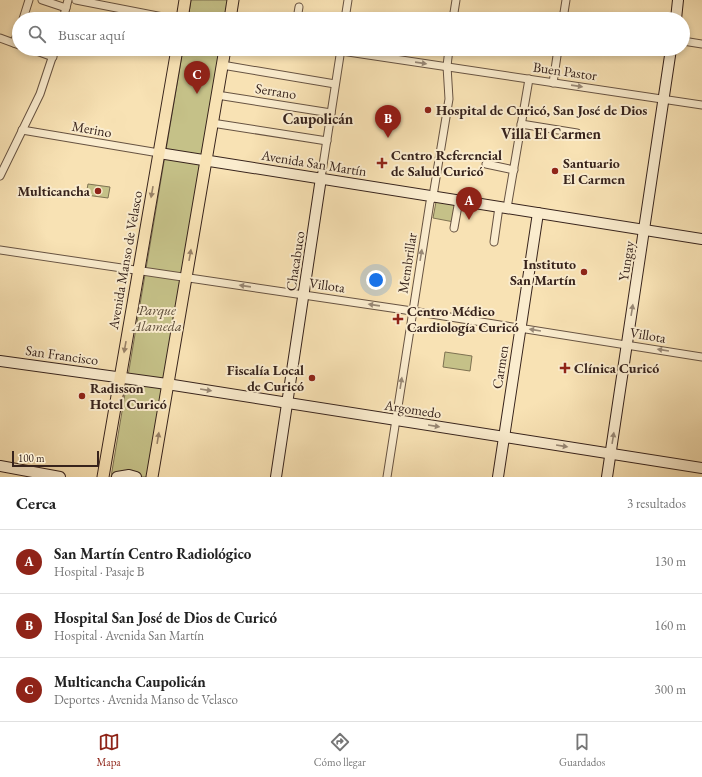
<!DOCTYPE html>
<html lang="es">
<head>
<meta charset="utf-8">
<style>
	:root { --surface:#fff; --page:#f2f2f2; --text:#222; --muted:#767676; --line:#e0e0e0; --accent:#8f2418 }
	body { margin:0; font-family:"EB Garamond",serif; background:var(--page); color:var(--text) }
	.scale { position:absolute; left:12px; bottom:10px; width:87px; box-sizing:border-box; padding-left:4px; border:2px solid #37231c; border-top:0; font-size:11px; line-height:14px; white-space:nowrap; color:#37231c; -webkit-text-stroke:3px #faecce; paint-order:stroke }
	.you { position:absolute; left:376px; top:280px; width:14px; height:14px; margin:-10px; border:3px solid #fff; border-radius:50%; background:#1a73e8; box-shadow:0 0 0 6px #1a73e833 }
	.badge { display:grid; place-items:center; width:26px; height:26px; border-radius:50%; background:var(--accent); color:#fff; font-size:13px; font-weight:700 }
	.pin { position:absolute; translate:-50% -33px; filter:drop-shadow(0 1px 2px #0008) }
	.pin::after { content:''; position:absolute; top:21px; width:14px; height:12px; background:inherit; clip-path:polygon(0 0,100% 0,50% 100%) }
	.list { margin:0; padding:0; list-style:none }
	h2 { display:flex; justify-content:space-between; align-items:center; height:52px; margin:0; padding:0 16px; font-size:17px }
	h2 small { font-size:13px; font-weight:400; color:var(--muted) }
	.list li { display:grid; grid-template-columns:26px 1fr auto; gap:12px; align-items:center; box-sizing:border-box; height:64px; padding:0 16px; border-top:1px solid var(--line) }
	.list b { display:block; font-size:15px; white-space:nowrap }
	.list p { margin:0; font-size:13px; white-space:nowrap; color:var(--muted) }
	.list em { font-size:13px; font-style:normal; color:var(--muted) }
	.icon { flex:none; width:22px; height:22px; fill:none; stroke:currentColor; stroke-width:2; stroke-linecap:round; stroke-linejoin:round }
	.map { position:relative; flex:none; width:702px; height:477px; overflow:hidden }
	.search { position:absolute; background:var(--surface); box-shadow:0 2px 6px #0003; left:12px; right:12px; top:12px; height:44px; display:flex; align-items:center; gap:10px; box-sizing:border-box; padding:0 14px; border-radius:22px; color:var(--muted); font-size:15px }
	.sheet { height:244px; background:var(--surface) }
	nav { display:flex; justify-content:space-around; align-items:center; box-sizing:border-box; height:56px; border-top:1px solid var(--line); background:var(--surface); font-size:11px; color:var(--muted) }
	nav a { display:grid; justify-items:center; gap:2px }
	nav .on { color:var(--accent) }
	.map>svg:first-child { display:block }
</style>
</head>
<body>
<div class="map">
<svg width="702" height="477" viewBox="0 0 702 477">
	<rect width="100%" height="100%" fill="#f8e2b4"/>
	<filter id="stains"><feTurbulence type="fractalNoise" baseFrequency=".005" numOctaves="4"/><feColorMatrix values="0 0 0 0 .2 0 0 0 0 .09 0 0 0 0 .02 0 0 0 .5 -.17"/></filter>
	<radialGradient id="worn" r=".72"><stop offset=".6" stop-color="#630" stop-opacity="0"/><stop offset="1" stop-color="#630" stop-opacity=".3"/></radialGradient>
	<g fill="#c5c188" stroke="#7e7252">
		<path d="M 191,0 L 228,0 L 225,19 L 188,19 Z"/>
		<path d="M 183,49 L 220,49 L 147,477 L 111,477 Z"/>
		<path d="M 88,184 L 110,187 L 108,198 L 86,195 Z"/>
		<path d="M 436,202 L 457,204 L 454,222 L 433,218 Z"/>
		<path d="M 445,352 L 472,356 L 470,371 L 443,367 Z"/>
	</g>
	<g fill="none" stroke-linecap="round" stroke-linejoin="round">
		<defs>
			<g id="street">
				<path d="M 42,0 L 66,8"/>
				<path d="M 76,0 L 173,19"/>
				<path d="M 23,19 L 29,0"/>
				<path d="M 63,19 L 68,0"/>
				<path d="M 297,19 L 299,7"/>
				<path d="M 345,19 L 348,0"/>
				<path d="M 453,19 L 456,0"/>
				<path d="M 563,19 L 566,0"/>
				<path d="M 0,38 L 19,45"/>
				<path d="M 683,41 L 702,44"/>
				<path d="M 14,43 L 19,29"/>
				<path d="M 31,49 L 53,57"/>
				<path d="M 328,49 L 702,105"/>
				<path d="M 222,65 L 335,84"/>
				<path d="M 553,83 L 558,49"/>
				<path d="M 217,95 L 331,113"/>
				<path d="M 212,123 L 327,141"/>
				<path d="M 521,124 L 577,133"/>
				<path d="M 22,130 L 159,153"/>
				<path d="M 486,164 L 514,170"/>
				<path d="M 0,176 L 40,94 L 55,49"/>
				<path d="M 321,178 L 341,49"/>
				<path d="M 507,208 L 529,79"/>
				<path d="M 454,228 L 459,200"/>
				<path d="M 494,242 L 499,207"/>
				<path d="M 0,250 L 412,311 L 702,357"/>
				<path d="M 387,477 L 430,202 L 433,196 L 449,99 L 447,66 L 449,49"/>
			</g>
			<g id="secondary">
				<path d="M 676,19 L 678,0"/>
				<path d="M 159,153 L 702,239"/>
				<path d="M 0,361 L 167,384 L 702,468"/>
				<path d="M 0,466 L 60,477"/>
				<path d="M 117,477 L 129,475 L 136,477"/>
				<path d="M 276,477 L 321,178"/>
				<path d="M 498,477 L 538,213"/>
				<path d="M 607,477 L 671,49"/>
			</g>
			<g id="primary">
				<path d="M 182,19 L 185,0"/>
				<path d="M 230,19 L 233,0"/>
				<path d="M 103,477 L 177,49"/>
				<path d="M 152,477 L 225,49"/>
			</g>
		</defs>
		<use href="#street" stroke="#675342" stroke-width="9"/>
		<use href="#secondary" stroke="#37231c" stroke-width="12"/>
		<use href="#primary" stroke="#37231c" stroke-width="13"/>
		<use href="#street" stroke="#faecce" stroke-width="7"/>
		<use href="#secondary" stroke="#faecce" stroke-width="10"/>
		<use href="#primary" stroke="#f8e2b4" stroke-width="11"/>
	</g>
	<defs><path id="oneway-solid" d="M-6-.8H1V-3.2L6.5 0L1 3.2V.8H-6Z"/></defs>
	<g fill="#988875">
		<use href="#oneway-solid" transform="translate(421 63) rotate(8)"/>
		<use href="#oneway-solid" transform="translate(577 86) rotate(8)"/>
		<use href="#oneway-solid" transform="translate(421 255) rotate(-81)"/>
		<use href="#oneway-solid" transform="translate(245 286) rotate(-172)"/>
		<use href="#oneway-solid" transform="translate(374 305) rotate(-172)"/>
		<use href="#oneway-solid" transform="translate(632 310) rotate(-81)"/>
		<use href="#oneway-solid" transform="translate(535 330) rotate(-171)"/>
		<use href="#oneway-solid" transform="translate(663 350) rotate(-171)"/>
		<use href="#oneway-solid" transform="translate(401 383) rotate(-81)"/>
		<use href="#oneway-solid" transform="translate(206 390) rotate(9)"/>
		<use href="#oneway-solid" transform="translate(434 426) rotate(9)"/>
		<use href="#oneway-solid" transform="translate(613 438) rotate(-81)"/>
		<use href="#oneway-solid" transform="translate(562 446) rotate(9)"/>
	</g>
	<g fill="#988268">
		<use href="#oneway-solid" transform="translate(152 192) rotate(100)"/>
		<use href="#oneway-solid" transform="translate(190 255) rotate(-80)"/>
		<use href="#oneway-solid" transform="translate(125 347) rotate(100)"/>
		<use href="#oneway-solid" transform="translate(158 438) rotate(-81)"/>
	</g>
	<g fill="#8f2418" stroke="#faecce" stroke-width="1.5">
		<circle cx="428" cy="110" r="4"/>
		<path d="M380 157h4v4h4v4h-4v4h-4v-4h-4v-4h4z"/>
		<circle cx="555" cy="171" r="4"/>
		<circle cx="98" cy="191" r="4"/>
		<circle cx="584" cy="272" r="4"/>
		<path d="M396 313h4v4h4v4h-4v4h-4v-4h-4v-4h4z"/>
		<path d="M563 362h4v4h4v4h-4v4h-4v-4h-4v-4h4z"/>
		<circle cx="312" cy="378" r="4"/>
		<circle cx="82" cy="396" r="4"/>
	</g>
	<g text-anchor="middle" stroke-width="4" stroke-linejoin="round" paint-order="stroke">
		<g font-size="14" fill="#37231c" stroke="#faecce">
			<text transform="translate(565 71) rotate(8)" y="5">Buen Pastor</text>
			<text transform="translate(276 91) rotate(9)" y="5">Serrano</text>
			<text transform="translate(92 129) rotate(10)" y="5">Merino</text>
			<text transform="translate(314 163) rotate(9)" y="5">Avenida San Martín</text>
			<text transform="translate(125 260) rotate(-80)" y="5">Avenida Manso de Velasco</text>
			<text transform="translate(295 261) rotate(-81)" y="5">Chacabuco</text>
			<text transform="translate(626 261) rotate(-81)" y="5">Yungay</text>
			<text transform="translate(407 263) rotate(-81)" y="5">Membrillar</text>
			<text transform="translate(327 285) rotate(8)" y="5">Villota</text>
			<text transform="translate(648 335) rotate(9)" y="5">Villota</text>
			<text transform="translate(62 355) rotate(8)" y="5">San Francisco</text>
			<text transform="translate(500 367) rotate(-81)" y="5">Carmen</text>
			<text transform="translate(413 409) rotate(9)" y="5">Argomedo</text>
		</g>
		<g font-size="14" font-weight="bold" fill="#37231c" stroke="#faecce" text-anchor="start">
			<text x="436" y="115">Hospital de Curicó, San José de Dios</text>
			<text x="391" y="160">Centro Referencial<tspan x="391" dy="16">de Salud Curicó</tspan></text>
			<text x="563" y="168">Santuario<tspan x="563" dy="16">El Carmen</tspan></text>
			<text x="90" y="196" text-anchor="end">Multicancha</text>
			<text x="576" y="269" text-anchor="end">Instituto<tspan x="576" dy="16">San Martín</tspan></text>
			<text x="407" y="316">Centro Médico<tspan x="407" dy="16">Cardiología Curicó</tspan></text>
			<text x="574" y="373">Clínica Curicó</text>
			<text x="304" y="375" text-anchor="end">Fiscalía Local<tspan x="304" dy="16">de Curicó</tspan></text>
			<text x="90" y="393">Radisson<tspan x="90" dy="16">Hotel Curicó</tspan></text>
		</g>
		<g font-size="14" font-style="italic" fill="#5a4a37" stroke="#faecce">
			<text x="157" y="315">Parque<tspan x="157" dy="16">Alameda</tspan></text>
		</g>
		<g font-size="15" font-weight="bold" fill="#37231c" stroke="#faecce">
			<text x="318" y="124">Caupolicán</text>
			<text x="551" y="139">Villa El Carmen</text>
		</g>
	</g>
	<rect width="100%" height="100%" filter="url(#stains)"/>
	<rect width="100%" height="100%" fill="url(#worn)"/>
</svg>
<div class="scale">100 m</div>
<div class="you"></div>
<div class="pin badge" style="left:469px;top:220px">A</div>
<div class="pin badge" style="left:388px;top:138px">B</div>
<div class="pin badge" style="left:197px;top:94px">C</div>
<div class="search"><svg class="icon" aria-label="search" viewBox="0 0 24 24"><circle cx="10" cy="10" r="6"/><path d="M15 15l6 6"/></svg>Buscar aquí</div>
</div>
<section class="sheet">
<h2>Cerca<small>3 resultados</small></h2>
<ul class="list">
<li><span class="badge">A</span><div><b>San Martín Centro Radiológico</b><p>Hospital · Pasaje B</p></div><em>130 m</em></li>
<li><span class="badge">B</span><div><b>Hospital San José de Dios de Curicó</b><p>Hospital · Avenida San Martín</p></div><em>160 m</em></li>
<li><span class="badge">C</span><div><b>Multicancha Caupolicán</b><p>Deportes · Avenida Manso de Velasco</p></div><em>300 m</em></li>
</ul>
</section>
<nav>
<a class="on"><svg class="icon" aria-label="map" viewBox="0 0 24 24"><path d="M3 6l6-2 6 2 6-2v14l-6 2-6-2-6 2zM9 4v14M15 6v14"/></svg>Mapa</a>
<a><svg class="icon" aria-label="directions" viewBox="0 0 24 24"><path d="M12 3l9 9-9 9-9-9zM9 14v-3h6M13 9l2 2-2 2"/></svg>Cómo llegar</a>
<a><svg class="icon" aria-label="saved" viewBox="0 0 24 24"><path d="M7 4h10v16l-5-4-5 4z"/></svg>Guardados</a>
</nav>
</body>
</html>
